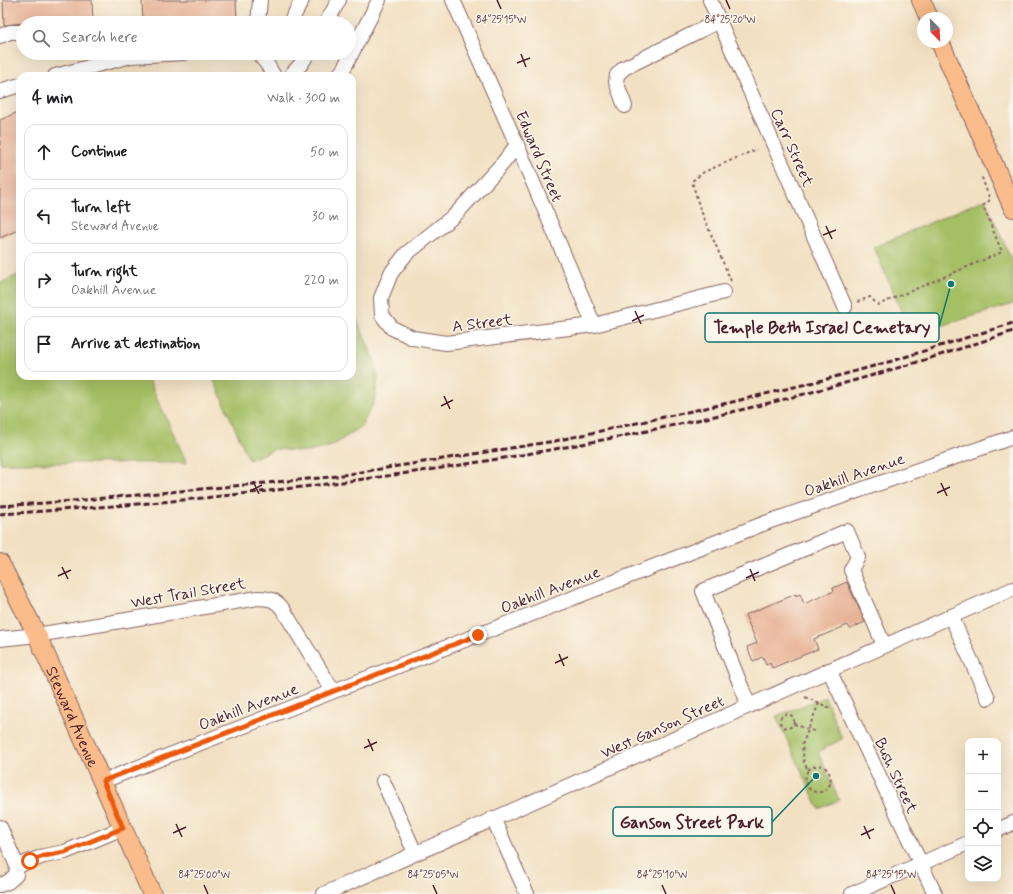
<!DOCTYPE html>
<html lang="en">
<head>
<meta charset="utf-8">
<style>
	:root { --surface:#fff; --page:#f2f2f2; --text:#202124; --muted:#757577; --line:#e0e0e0 }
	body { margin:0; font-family:Mynerve,sans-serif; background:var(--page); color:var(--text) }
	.controls { position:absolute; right:12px; bottom:12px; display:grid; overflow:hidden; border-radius:8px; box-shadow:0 4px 16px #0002 }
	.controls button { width:36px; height:36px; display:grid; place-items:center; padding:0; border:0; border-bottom:1px solid var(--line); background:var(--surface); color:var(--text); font:20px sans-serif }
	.compass { position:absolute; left:917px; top:12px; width:36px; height:36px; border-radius:50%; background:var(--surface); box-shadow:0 4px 16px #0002; rotate:156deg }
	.stop { position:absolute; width:12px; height:12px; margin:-9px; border:3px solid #ea580c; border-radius:50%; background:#fff }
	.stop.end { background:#ea580c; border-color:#fff; box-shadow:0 1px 4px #0008 }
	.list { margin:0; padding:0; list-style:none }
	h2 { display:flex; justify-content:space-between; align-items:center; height:52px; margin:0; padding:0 16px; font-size:17px }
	h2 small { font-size:13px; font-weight:400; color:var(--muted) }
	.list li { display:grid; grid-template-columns:26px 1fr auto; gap:12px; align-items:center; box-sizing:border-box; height:56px; margin:0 8px 8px; padding:0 8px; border:1px solid var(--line); border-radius:12px }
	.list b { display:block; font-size:15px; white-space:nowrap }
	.list p { margin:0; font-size:13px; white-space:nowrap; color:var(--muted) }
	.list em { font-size:13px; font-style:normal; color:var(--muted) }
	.icon { flex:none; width:22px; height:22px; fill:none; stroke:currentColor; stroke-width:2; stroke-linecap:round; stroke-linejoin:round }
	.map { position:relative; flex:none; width:1013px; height:894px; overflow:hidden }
	.search { position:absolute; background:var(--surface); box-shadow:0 4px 16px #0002; left:16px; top:16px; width:340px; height:44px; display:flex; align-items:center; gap:10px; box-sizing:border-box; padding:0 14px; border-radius:22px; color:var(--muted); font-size:15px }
	.panel { position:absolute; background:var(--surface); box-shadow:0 4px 16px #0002; left:16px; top:72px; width:340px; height:308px; border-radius:12px }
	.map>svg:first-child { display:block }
</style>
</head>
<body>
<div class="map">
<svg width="1013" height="894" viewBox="0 0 1013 894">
	<rect width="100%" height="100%" fill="#fbf7ec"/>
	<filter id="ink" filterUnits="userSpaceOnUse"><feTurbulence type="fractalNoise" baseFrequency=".025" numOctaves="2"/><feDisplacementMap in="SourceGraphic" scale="8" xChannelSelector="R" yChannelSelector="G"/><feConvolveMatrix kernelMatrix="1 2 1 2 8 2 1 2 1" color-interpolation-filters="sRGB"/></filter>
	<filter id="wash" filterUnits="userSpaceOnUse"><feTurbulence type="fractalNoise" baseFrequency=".012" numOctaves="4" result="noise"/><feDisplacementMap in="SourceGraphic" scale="16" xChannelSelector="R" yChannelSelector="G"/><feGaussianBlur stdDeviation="0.9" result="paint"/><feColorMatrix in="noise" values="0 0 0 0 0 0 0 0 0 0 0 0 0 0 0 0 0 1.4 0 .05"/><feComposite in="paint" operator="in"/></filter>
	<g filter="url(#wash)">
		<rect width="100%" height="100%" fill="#f2e0c2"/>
		<g fill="#a5bf65" stroke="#786f48">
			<path d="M 985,199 L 1013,264 L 1013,304 L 911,335 L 874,247 Z"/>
			<path d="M 20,274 L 20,376 L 147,376 L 187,463 L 0,463 L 0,283 Z"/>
			<path d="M 352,308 L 374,359 L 378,379 L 374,403 L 361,427 L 332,446 L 308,452 L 275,449 L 249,460 L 212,376 L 352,376 Z"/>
			<path d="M 825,697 L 842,739 L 818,752 L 839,800 L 819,809 L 776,716 Z"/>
		</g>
		<g id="blocks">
			<g fill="#e8b396">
				<path d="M 3,0 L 92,0 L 93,23 L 23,23 L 4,25 Z"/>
				<path d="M 142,0 L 236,0 L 237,23 L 143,23 Z"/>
				<path d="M 18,112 L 20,117 L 20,229 L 0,238 L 0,120 Z"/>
				<path d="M 847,582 L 865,622 L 850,629 L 848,625 L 814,639 L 818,649 L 772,668 L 770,663 L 766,665 L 763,657 L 753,661 L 747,647 L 757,643 L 745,615 L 796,594 L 796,596 L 800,594 L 804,604 L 834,591 L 833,588 Z"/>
			</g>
		</g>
	</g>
	<g filter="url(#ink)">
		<use href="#blocks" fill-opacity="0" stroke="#856360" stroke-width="1"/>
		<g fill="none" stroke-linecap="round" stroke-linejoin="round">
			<defs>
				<g id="minor">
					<path d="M 453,0 L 517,145 L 594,325"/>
					<path d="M 710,0 L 845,307"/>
					<path d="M 258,23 L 260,0"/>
					<path d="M 290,23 L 302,0"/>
					<path d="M 326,23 L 339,0"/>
					<path d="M 0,36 L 10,32 L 23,32"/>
					<path d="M 258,53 L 267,64 L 274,76"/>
					<path d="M 55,76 L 131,56 L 184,53"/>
					<path d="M 290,76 L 302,63 L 308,53"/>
					<path d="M 338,76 L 343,70 L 379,0"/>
					<path d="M 0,91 L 20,85"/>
					<path d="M 625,106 L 616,82 L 617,75 L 624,68 L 719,21"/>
					<path d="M 517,145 L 503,163 L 455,215 L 406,254 L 391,273 L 381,298 L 382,315 L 392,328 L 413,338 L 446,343 L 594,325 L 724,292"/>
					<path d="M 951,616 L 988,698"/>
					<path d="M 0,639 L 37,635 L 258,598 C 270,598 277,600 284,611 L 333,691"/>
					<path d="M 829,670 L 935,894"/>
					<path d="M 749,706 L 703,591 L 847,531 L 858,557 L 851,570 L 884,645"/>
					<path d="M 103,781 L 768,522 L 1013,437"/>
					<path d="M 383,781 L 415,853"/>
					<path d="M 493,818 L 527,894"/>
					<path d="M 0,827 L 17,866 L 16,875 L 8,882 L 0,885"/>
					<path d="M 998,830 L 1013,823"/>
					<path d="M 17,866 L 44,856 L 65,852 L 123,828"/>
					<path d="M 324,894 L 1013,589"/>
					<path d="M 852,894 L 968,843"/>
				</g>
				<g id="major">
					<path d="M 921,0 L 929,18"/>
					<path d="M 940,42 L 1013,208"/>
					<path id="s1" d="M 0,563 L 37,635 L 152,894"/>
				</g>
			</defs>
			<use href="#minor" stroke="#856360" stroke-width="16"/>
			<use href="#major" stroke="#856360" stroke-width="20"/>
			<g stroke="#856360" stroke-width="2" stroke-dasharray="3 3" stroke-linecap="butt">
				<path d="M 731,281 L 699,206 L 692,181 L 704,172 L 757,149"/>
				<path d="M 857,302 L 870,297 L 878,305 L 1002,252 L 983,206 L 990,200 L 981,175"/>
				<path d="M 805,697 L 832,709"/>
				<circle cx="787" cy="721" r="7"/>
				<path d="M 794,724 L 816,732"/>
				<path d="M 808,770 C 831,752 841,795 816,792 C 805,790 803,778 808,770 L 804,762 L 802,745 L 819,703"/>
			</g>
			<use href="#minor" stroke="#fff" stroke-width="14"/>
			<use href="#major" stroke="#f9bc8a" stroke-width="18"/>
			<g stroke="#4a1f2b" stroke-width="3" stroke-dasharray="6 3" stroke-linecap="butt">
				<path d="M 0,506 L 73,501 L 330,477 L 555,441 L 728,403 L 827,379 L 892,361 L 1013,323"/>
				<path d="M 0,514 C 74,509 148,504 222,496 C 490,468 758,419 1013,331"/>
			</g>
		</g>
	</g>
	<g fill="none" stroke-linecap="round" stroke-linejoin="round" filter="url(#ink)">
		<path stroke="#ea580c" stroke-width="5" d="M 30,861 L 44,856 L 65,852 L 123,828 L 103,781 L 478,635"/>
	</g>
	<path fill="none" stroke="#4a1f2b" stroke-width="1.5" d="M 497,0 L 501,9M 726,0 L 730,9M 521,54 L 526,67M 517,63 L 530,58M 826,226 L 832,239M 823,235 L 836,230M 635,311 L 641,324M 632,321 L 644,315M 444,396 L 450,409M 441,406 L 453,400M 253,481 L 259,494M 941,483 L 947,496M 250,491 L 262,485M 937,493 L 950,487M 62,567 L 68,579M 750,569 L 755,581M 58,576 L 71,570M 746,578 L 759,572M 559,654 L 564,666M 555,663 L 568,657M 368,739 L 373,751M 364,748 L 377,742M 176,824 L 182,837M 864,826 L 870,839M 173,833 L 186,827M 861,835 L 874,829M 204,885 L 208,894M 433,885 L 437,894M 662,885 L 666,894M 891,885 L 895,894"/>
	<g text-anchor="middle" stroke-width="3" stroke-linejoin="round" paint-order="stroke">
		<g font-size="16" fill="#4a1f2b" stroke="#fbf7ec">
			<text transform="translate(793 147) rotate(66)" y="6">Carr Street</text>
			<text transform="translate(540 156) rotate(67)" y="6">Edward Street</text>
			<text transform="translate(482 322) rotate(-7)" y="6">A Street</text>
			<text transform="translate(854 474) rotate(-19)" y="6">Oakhill Avenue</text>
			<text transform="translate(550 589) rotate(-21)" y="6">Oakhill Avenue</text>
			<text transform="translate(188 592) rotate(-10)" y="6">West Trail Street</text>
			<text transform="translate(248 706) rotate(-21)" y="6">Oakhill Avenue</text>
			<text dy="6" stroke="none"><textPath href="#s1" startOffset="170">Steward Avenue</textPath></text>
			<text transform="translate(662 726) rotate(-24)" y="6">West Ganson Street</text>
			<text transform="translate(897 775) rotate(65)" y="6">Bush Street</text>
		</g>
	</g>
	<g font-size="10" text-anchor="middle" fill="#4a1f2b" stroke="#fbf7ec" stroke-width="3" stroke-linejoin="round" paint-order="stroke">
		<text x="501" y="23">84°25'15"W</text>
		<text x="730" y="23">84°25'20"W</text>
		<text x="204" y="878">84°25'00"W</text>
		<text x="433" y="878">84°25'05"W</text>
		<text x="662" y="878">84°25'10"W</text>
		<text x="891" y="878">84°25'15"W</text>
	</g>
	<path fill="none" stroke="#0f766e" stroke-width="1.5" d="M951 284L939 327M816 776L772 822"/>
	<g fill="#0f766e" stroke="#fbf7ec" stroke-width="1.5">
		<circle cx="951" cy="284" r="4"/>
		<circle cx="816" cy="776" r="4"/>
	</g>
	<g fill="#fbf7ec" stroke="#0f766e" stroke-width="1.5">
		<rect x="705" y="313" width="234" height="29" rx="4"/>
		<rect x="613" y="807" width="159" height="29" rx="4"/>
	</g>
	<g font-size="17" text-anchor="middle" font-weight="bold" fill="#4a1f2b">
		<text x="822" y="333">Temple Beth Israel Cemetary</text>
		<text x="692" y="828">Ganson Street Park</text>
	</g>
</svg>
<div class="controls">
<button>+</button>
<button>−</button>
<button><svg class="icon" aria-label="locate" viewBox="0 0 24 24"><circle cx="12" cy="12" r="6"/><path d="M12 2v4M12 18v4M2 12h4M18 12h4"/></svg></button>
<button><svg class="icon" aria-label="layers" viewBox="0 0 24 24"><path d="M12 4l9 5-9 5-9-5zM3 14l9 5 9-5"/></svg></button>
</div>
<svg class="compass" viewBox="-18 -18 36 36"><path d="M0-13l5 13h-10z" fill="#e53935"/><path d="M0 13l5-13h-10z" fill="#757577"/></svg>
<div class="stop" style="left:30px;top:861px"></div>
<div class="stop end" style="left:478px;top:635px"></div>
<div class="search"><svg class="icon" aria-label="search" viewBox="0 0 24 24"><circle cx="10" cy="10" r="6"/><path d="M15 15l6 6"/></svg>Search here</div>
<section class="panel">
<h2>4 min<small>Walk · 300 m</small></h2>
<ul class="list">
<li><svg class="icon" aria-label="ahead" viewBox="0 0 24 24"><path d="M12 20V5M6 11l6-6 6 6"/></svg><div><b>Continue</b></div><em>50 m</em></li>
<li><svg class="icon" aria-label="left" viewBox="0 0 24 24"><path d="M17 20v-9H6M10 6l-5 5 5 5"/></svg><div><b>Turn left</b><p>Steward Avenue</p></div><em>30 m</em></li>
<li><svg class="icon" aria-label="right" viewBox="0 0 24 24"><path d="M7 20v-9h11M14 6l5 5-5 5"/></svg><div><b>Turn right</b><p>Oakhill Avenue</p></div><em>220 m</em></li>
<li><svg class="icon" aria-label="arrive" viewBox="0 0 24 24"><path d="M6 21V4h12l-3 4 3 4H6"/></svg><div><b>Arrive at destination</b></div></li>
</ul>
</section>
</div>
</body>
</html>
